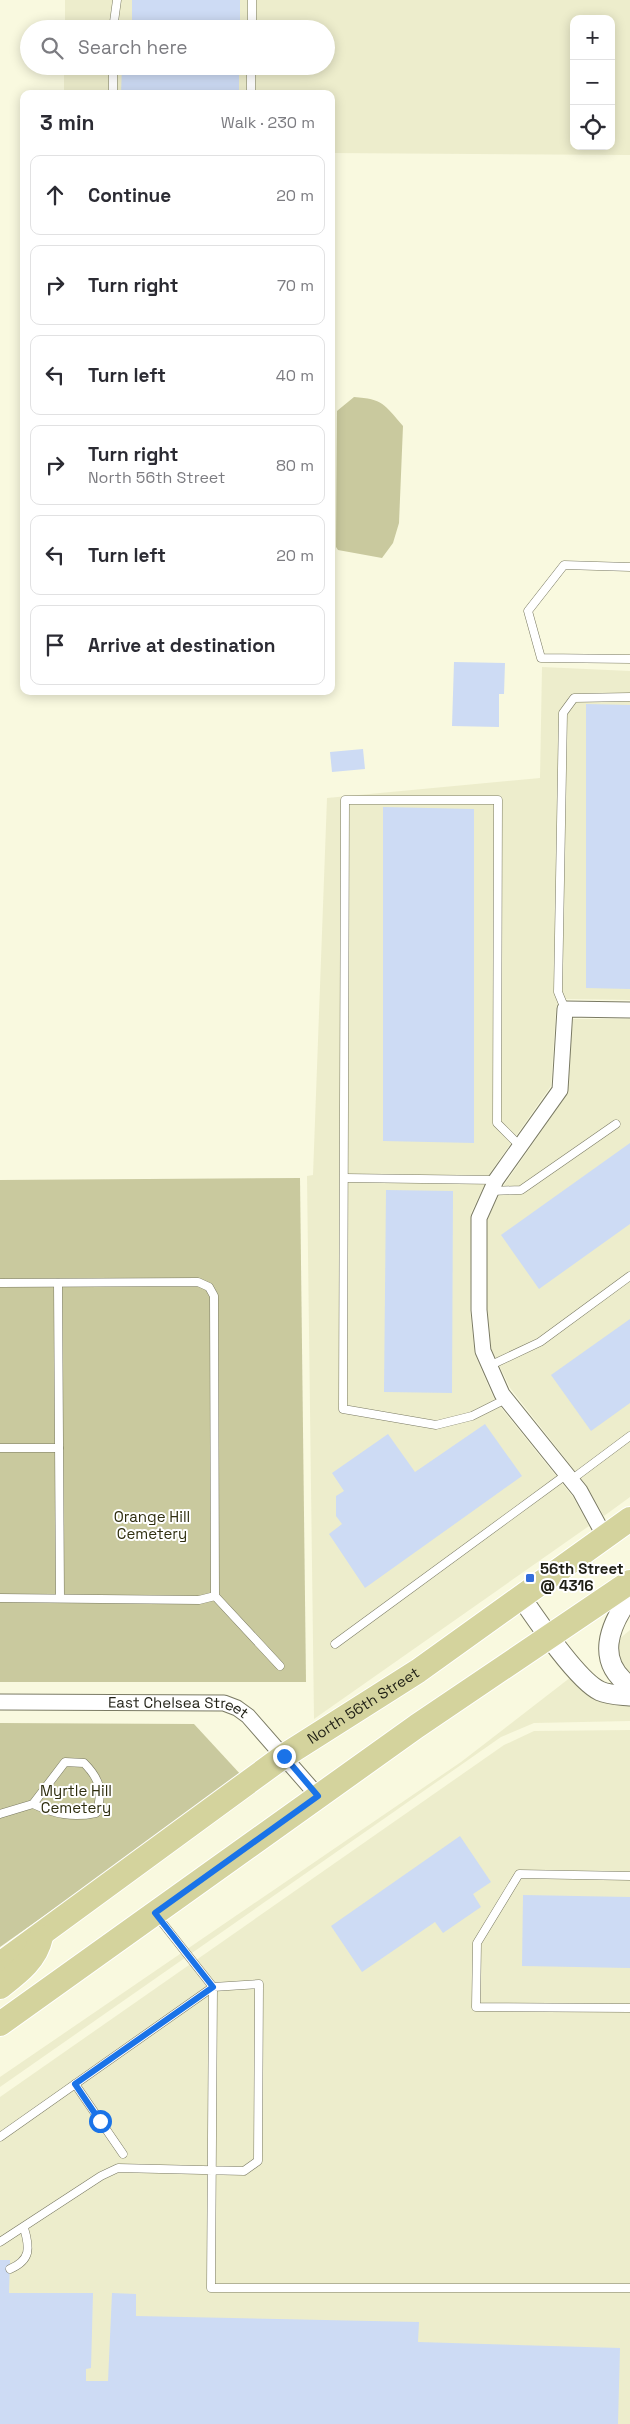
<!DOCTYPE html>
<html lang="en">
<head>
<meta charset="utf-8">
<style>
	:root { --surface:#fff; --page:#f7f7f7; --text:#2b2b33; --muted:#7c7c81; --line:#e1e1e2 }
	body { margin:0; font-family:"Space Grotesk",sans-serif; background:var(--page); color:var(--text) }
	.controls { position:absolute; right:15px; top:15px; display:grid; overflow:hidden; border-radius:10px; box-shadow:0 2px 12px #0003 }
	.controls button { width:45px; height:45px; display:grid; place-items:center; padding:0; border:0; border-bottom:1px solid var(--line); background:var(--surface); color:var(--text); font:25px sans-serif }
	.stop { position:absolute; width:15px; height:15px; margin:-11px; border:4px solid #1a73e8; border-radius:50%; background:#fff }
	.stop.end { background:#1a73e8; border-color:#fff; box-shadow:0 1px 5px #0008 }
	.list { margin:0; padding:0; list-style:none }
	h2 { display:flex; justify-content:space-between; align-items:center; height:65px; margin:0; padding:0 20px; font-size:21px }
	h2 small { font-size:16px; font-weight:400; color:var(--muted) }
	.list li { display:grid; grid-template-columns:32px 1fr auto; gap:15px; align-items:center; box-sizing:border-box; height:80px; margin:0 10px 10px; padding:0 10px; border:1px solid var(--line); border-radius:10px }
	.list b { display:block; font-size:19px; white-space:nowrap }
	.list p { margin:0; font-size:16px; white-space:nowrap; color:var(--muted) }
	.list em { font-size:16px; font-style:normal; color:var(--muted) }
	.icon { flex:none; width:28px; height:28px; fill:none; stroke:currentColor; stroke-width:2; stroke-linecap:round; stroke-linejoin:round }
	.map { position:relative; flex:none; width:630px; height:2424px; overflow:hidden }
	.search { position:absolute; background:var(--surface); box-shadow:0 2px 12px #0003; left:20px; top:20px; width:315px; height:55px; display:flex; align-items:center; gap:12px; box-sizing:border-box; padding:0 18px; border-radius:28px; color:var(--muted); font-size:19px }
	.panel { position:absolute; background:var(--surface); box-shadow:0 2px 12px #0003; left:20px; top:90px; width:315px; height:605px; border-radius:10px }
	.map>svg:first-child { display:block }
</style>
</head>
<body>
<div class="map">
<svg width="630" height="2424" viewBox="0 0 630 2424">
	<rect width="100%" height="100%" fill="#f9f9df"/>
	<g fill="#ededcc" fill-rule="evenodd">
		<path d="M 65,0 L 630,0 L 630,155 L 331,153 L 331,94 L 64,94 L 64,66 L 326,66 L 326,29 L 65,29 ZM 574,19 L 611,19 L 611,146 L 574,146 Z"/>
		<path d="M 542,667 L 630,671 L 630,1000 L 565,999 L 556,1009 L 551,1086 L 490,1173 L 471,1213 L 470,1310 L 475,1355 L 494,1399 L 573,1497 L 589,1526 L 314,1719 L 307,1176 L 313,1175 L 327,798 L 540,778 Z"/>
		<path d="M 573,1019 L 630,1019 L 630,1497 L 604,1516 L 586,1485 L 510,1388 L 491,1348 L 487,1310 L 487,1220 L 504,1185 L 566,1096 Z"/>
		<path d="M 630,1630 L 630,1674 L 618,1655 L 618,1640 Z"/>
		<path d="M 571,1677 L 587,1695 L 600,1702 L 630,1706 L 630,1721 L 534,1723 L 501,1737 L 0,2087 L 0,2077 L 461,1762 Z"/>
		<path d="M 630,1730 L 630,2424 L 0,2424 L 0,2097 L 504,1745 L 534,1731 Z"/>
	</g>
	<g fill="#c9c99e">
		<path d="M 354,397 C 383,399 384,404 403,426 L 399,523 L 393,543 L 382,558 L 338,550 L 336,547 L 337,411 Z"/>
		<path d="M 300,1178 L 306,1682 L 0,1682 L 0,1180 Z"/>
		<path d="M 0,1723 L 194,1724 L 242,1776 L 0,1947 Z"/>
	</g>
	<g fill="#cddbf4">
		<rect x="132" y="0" width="108" height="29"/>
		<path d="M 122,66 L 239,66 L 239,94 L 121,94 Z"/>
		<path d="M 454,662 L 505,663 L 504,694 L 499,694 L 499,727 L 452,726 Z"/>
		<path d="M 586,704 L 630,705 L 630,989 L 586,988 Z"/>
		<path d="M 363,749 L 365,769 L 332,772 L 330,752 Z"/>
		<path d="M 383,807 L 474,809 L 474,1143 L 383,1141 Z"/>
		<path d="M 630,1143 L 630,1224 L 539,1289 L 501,1235 Z"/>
		<path d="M 386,1190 L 453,1191 L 452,1393 L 384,1392 Z"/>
		<path d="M 630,1319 L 630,1403 L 591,1431 L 551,1375 Z"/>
		<path d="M 485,1424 L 522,1476 L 365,1588 L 329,1534 L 342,1524 L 336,1516 L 336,1496 L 344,1491 L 332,1473 L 388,1434 L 415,1472 Z"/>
		<path d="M 460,1836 L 491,1882 L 473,1894 L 481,1907 L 443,1933 L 435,1922 L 362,1972 L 331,1926 Z"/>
		<path d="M 523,1895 L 630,1897 L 630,1968 L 522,1966 Z"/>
		<path d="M 0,2260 L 10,2260 L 9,2293 L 93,2293 L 91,2368 L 86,2369 L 86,2381 L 108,2381 L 112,2293 L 136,2294 L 136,2316 L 419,2322 L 418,2342 L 620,2348 L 618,2424 L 0,2424 Z"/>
	</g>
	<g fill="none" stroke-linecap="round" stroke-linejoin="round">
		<defs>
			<g id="service">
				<path d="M 113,29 L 117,0"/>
				<path d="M 252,29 L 252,0"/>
				<path d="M 113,66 L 113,94"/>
				<path d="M 251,94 L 251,66"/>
				<path d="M 630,567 L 564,565 L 528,611 L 541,658 L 630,659"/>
				<path d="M 565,1009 L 558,992 L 563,713 L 574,698 L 630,697"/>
				<path d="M 345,1178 L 496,1180"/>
				<path d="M 490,1191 L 521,1190 L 616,1124"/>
				<path d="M 0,1283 L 198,1282 L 209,1287 L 214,1296 L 215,1596 L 280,1666"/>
				<path d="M 58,1283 L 60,1598"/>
				<path d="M 489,1366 L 540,1342 L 630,1276"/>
				<path d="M 506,1399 L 472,1416 L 436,1425 L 343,1409 L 345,800 L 498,800 L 497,1123 L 520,1146"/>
				<path d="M 0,1448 L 59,1448"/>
				<path d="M 571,1480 L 630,1436"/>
				<path d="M 0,1598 L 199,1600 L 215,1596"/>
				<path d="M 335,1644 L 567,1474"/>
				<path d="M 0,1814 L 33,1804 L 65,1762 L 84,1763 C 99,1778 104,1791 96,1813 C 72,1818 55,1814 33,1804"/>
				<path d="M 630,1876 L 519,1874 L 477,1943 L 476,2007 L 630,2008"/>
				<path d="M 75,2084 L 123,2154"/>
				<path d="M 0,2137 L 213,1987 L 157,1916"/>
				<path d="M 0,2242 L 101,2176 L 118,2168 L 244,2171 L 258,2161 L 259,1984 L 213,1987 L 211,2288 L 630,2288"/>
				<path d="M 10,2269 C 31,2260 30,2248 24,2228"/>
			</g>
			<g id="minor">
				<path d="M 605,1537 L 580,1491 L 502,1394 L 483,1351 L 479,1310 L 479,1218 L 496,1180 L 560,1090 L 565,1009 L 630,1010"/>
				<path id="s1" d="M 0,1702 L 224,1703 L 237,1708 L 248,1716 L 318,1796"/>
			</g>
			<g id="tertiary">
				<path d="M 521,1597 C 536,1619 578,1681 600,1691 C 609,1695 620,1695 630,1696"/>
				<path d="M 630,1597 C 609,1626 595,1661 630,1686"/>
			</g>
			<g id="primary">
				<path id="s2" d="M 0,1964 L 284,1756 L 418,1671 L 630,1519"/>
				<path d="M 0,1987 C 18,1973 36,1960 41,1937"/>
				<path d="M 0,2024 L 417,1726 L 630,1582"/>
			</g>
		</defs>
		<use href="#service" stroke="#7a7a63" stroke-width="9"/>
		<use href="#minor" stroke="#7a7a63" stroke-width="17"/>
		<use href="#tertiary" stroke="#7a7a63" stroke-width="21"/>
		<use href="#primary" stroke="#fff" stroke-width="26"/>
		<use href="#service" stroke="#fff" stroke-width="8"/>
		<use href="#minor" stroke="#fff" stroke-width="15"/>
		<use href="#tertiary" stroke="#fff" stroke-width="19"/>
		<use href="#primary" stroke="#d4d39d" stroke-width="24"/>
	</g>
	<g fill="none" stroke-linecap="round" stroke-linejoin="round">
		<path stroke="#1a73e8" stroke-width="6" d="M 100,2121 L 75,2084 L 213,1987 L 155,1913 L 318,1796 L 284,1756"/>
	</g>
	<rect fill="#336edc" stroke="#fff" stroke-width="2" x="525" y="1573" width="10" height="10" rx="2.5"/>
	<g text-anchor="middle" stroke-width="4" stroke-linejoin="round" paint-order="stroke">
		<g font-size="15" fill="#2f2e0f" stroke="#fff">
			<text x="152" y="1522">Orange Hill<tspan x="152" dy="17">Cemetery</tspan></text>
			<text x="76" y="1796">Myrtle Hill<tspan x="76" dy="17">Cemetery</tspan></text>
		</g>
		<g font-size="15" font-weight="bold" fill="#1f1f15" stroke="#fff" text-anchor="start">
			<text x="540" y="1574">56th Street<tspan x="540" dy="17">@ 4316</tspan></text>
		</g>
		<g font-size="15" fill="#1f1f15" stroke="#fff">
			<text dy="5" stroke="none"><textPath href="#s2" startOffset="446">North 56th Street</textPath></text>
			<text dy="5" stroke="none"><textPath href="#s1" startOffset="179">East Chelsea Street</textPath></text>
		</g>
	</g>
</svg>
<div class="controls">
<button>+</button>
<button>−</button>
<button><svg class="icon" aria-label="locate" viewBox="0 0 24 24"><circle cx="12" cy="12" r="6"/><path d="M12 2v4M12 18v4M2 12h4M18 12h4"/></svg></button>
</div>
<div class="stop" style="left:100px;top:2121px"></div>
<div class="stop end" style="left:284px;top:1756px"></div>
<div class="search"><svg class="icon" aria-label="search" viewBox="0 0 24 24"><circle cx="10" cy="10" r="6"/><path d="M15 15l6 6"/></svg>Search here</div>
<section class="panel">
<h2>3 min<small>Walk · 230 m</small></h2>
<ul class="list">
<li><svg class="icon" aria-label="ahead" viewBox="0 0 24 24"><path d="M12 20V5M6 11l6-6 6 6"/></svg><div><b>Continue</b></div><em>20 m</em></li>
<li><svg class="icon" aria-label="right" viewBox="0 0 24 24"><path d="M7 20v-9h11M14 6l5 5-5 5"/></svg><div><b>Turn right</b></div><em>70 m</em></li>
<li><svg class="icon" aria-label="left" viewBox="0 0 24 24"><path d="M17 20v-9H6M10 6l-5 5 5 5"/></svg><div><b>Turn left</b></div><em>40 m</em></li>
<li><svg class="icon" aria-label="right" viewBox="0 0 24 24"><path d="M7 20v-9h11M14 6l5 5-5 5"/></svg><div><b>Turn right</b><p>North 56th Street</p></div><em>80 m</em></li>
<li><svg class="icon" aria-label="left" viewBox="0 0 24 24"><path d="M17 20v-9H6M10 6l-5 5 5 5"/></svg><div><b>Turn left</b></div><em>20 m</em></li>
<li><svg class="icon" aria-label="arrive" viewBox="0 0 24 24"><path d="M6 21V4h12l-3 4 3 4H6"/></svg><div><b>Arrive at destination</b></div></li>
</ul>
</section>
</div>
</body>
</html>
